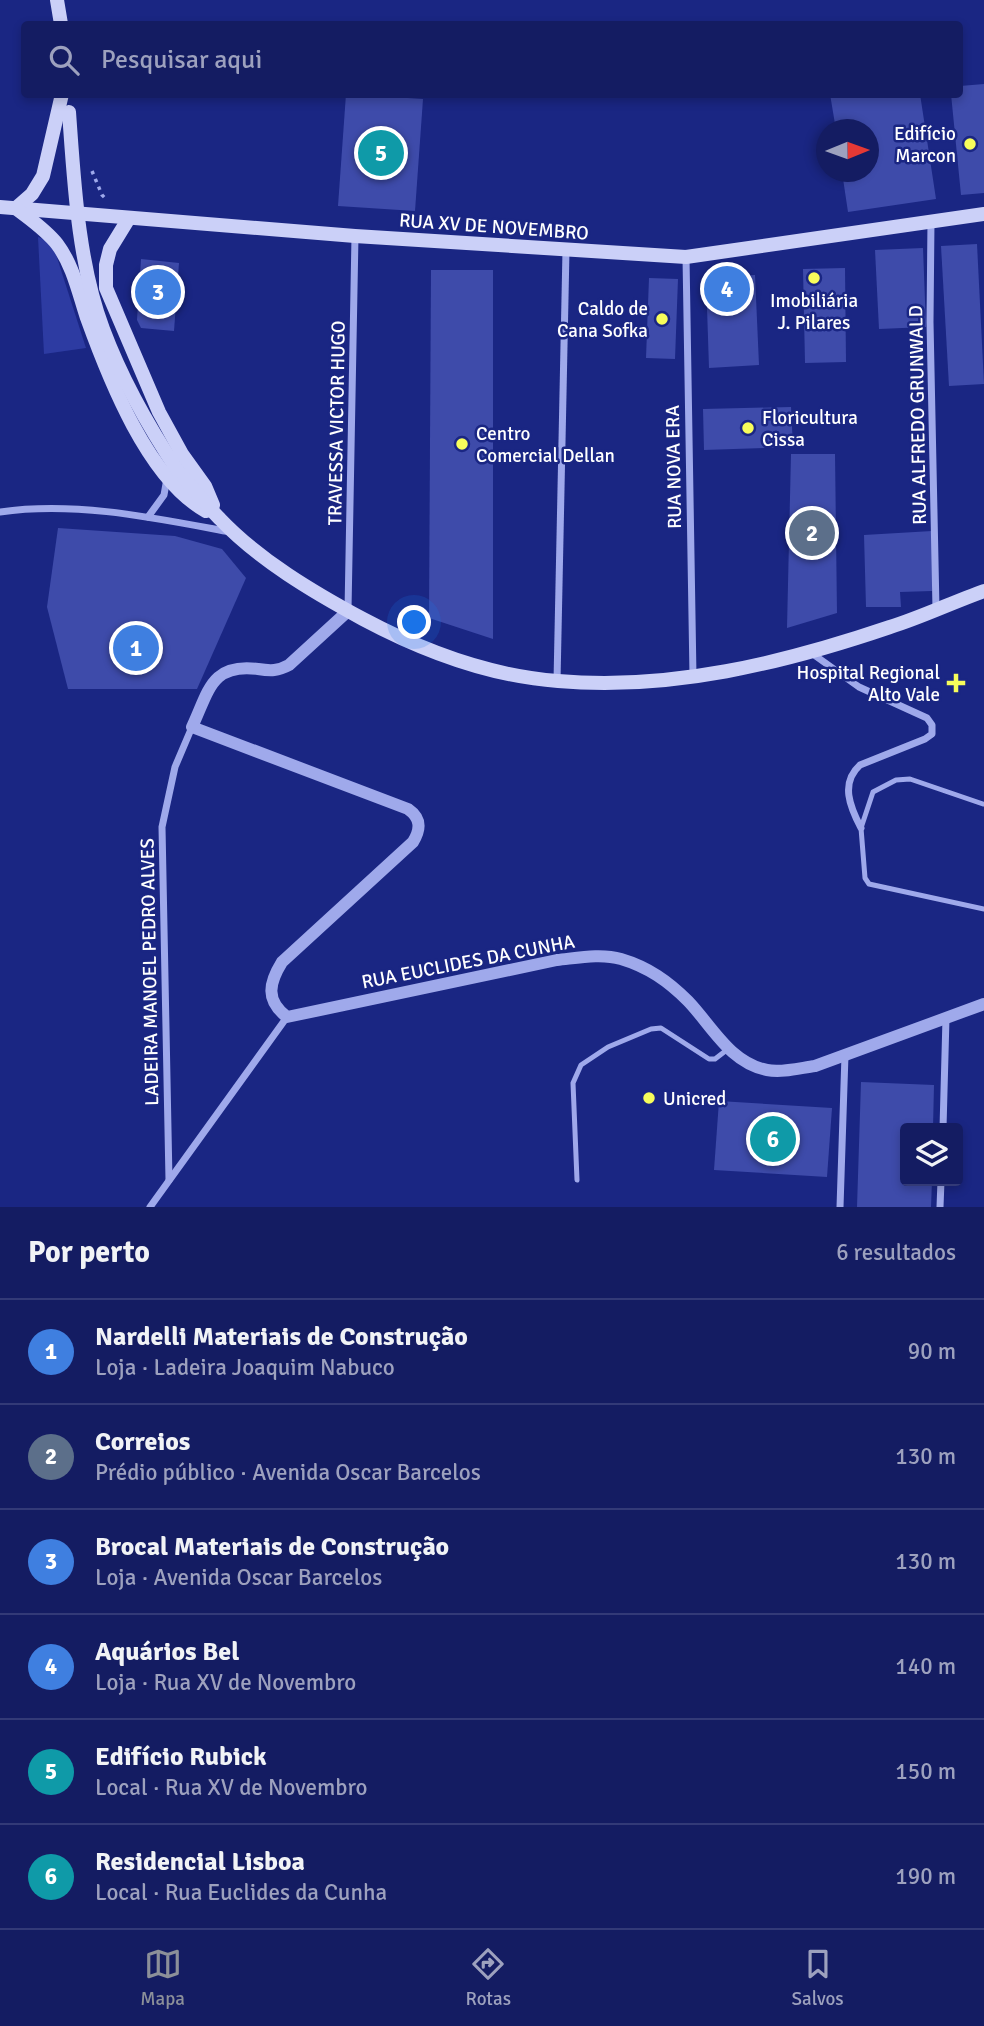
<!DOCTYPE html>
<html lang="pt">
<head>
<meta charset="utf-8">
<style>
	:root { --surface:#141c62; --page:#21296b; --text:#f1f3f6; --muted:#9da1be; --line:#333a77; --accent:#8c9099 }
	body { margin:0; font-family:Signika,sans-serif; background:var(--page); color:var(--text) }
	.controls { position:absolute; right:21px; bottom:21px; display:grid; overflow:hidden; border-radius:7px; box-shadow:0 4px 10px #0003 }
	.controls button { width:63px; height:63px; display:grid; place-items:center; padding:0; border:0; border-bottom:2px solid var(--line); background:var(--surface); color:var(--text); font:35px sans-serif }
	.compass { position:absolute; left:816px; top:119px; width:63px; height:63px; border-radius:50%; background:var(--surface); box-shadow:0 4px 10px #0003; rotate:89deg }
	.you { position:absolute; left:415px; top:623px; width:24px; height:24px; margin:-18px; border:5px solid #fff; border-radius:50%; background:#1a73e8; box-shadow:0 0 0 10px #1a73e833 }
	.badge { display:grid; place-items:center; width:46px; height:46px; border-radius:50%; background:var(--accent); color:#fff; font-size:23px; font-weight:700 }
	.pin { position:absolute; translate:-50% -50%; border:4px solid #fff; box-shadow:0 2px 7px #0006 }
	.list { margin:0; padding:0; list-style:none }
	h2 { display:flex; justify-content:space-between; align-items:center; height:91px; margin:0; padding:0 28px; font-size:30px }
	h2 small { font-size:23px; font-weight:400; color:var(--muted) }
	.list li { display:grid; grid-template-columns:46px 1fr auto; gap:21px; align-items:center; box-sizing:border-box; height:105px; padding:0 28px; border-top:2px solid var(--line) }
	.list b { display:block; font-size:26px; white-space:nowrap }
	.list p { margin:0; font-size:23px; white-space:nowrap; color:var(--muted) }
	.list em { font-size:23px; font-style:normal; color:var(--muted) }
	.icon { flex:none; width:38px; height:38px; fill:none; stroke:currentColor; stroke-width:2; stroke-linecap:round; stroke-linejoin:round }
	.map { position:relative; flex:none; width:984px; height:1207px; overflow:hidden }
	.search { position:absolute; background:var(--surface); box-shadow:0 4px 10px #0003; left:21px; right:21px; top:21px; height:77px; display:flex; align-items:center; gap:18px; box-sizing:border-box; padding:0 24px; border-radius:7px; color:var(--muted); font-size:26px }
	.sheet { height:721px; background:var(--surface) }
	nav { display:flex; justify-content:space-around; align-items:center; box-sizing:border-box; height:98px; border-top:2px solid var(--line); background:var(--surface); font-size:19px; color:var(--muted) }
	nav a { display:grid; justify-items:center; gap:4px }
	nav .on { color:var(--accent) }
	.map>svg:first-child { display:block }
</style>
</head>
<body>
<div class="map">
<svg width="984" height="1207" viewBox="0 0 984 1207">
	<rect width="100%" height="100%" fill="#1a2683"/>
	<path fill="#2d3ba2" d="M 38,237 L 52,242 L 86,348 L 44,354 Z"/>
	<g fill="#3e4baa">
		<path d="M 984,84 L 984,193 L 961,195 L 951,94 L 960,94 L 960,86 Z"/>
		<path d="M 346,94 L 423,99 L 415,211 L 338,206 Z"/>
		<path d="M 830,94 L 920,94 L 936,199 L 848,212 L 842,172 L 869,172 L 869,130 L 836,130 Z"/>
		<path d="M 977,244 L 984,384 L 949,386 L 941,246 Z"/>
		<path d="M 923,248 L 926,327 L 879,329 L 875,250 Z"/>
		<path d="M 141,259 L 179,263 L 174,331 L 141,328 L 137,320 Z"/>
		<path d="M 845,268 L 846,362 L 805,363 L 803,269 Z"/>
		<path d="M 431,270 L 493,270 L 493,639 L 429,618 Z"/>
		<path d="M 755,275 L 759,365 L 709,368 L 706,277 Z"/>
		<path d="M 649,278 L 678,279 L 675,359 L 646,358 Z"/>
		<path d="M 791,407 L 793,447 L 704,450 L 703,409 Z"/>
		<path d="M 791,454 L 835,454 L 837,613 L 787,628 Z"/>
		<path d="M 58,528 L 175,536 L 222,549 L 246,578 L 197,689 L 68,689 L 47,607 Z"/>
		<path d="M 932,531 L 932,591 L 900,592 L 901,607 L 866,607 L 864,535 Z"/>
		<path d="M 861,1082 L 934,1085 L 933,1128 L 905,1128 L 905,1181 L 932,1181 L 931,1207 L 857,1207 Z"/>
		<path d="M 719,1101 L 832,1108 L 827,1177 L 714,1170 Z"/>
	</g>
	<g fill="none" stroke-linecap="round" stroke-linejoin="round">
		<path stroke="#9fa9eb" stroke-width="3.5" stroke-dasharray="3.5 5" stroke-linecap="butt" d="M 92,171 L 102,195 L 105,198"/>
		<g stroke="#9fa9eb" stroke-width="5">
			<path d="M 983,804 L 910,779 L 896,780 L 873,792 L 861,828 L 865,878 L 869,884 L 984,909"/>
			<path d="M 577,1180 L 573,1083 L 581,1065 L 608,1047 L 651,1029 L 661,1028 L 709,1059 L 715,1059 L 728,1049"/>
		</g>
		<g stroke="#9fa9eb" stroke-width="7">
			<path d="M 931,221 L 930,322 L 936,609"/>
			<path d="M 686,257 L 693,676"/>
			<path d="M 0,512 C 76,501 155,518 230,532"/>
			<path d="M 148,517 L 164,495 L 167,478"/>
			<path d="M 348,610 L 355,236"/>
			<path d="M 810,652 L 859,687 L 927,718 L 932,725 L 932,734 L 925,739 L 860,765 C 840,783 850,807 861,828"/>
			<path d="M 557,681 L 566,250"/>
			<path d="M 943,1128 L 946,1018"/>
			<path d="M 169,1180 L 162,827 L 175,767 L 192,727"/>
			<path d="M 150,1207 L 287,1017"/>
			<path d="M 840,1207 L 845,1055"/>
			<path d="M 940,1207 L 941,1181"/>
		</g>
		<path stroke="#9fa9eb" stroke-width="12" d="M 348,611 L 289,665 C 278,671 271,671 258,669 C 211,663 209,691 192,727 L 408,809 C 421,818 421,829 413,842 L 282,962 C 269,983 265,1000 287,1017 L 557,960 C 577,958 601,953 621,959 C 648,967 668,981 688,1001 C 712,1026 730,1063 767,1070 C 782,1073 800,1068 815,1066 L 984,1004"/>
		<g stroke="#cbd0f8" stroke-width="14">
			<path d="M 57,0 L 61,24"/>
			<path d="M 0,207 L 355,236 L 686,257 L 984,214"/>
			<path d="M 16,208 L 32,194 L 43,176 L 62,94"/>
			<path d="M 17,209 C 31,220 46,230 57,244 C 73,265 79,294 87,318 C 109,379 148,479 206,511"/>
			<path d="M 129,218 L 110,249 L 106,265 L 106,288 L 159,412 L 182,454 L 205,486 L 213,505"/>
			<path d="M 178,471 C 192,487 205,504 220,519 C 259,560 313,592 363,619 C 423,651 489,676 558,681 C 670,691 784,663 890,627 C 922,617 953,602 984,591"/>
		</g>
		<path stroke="#cbd0f8" stroke-width="14" d="M 69,112 C 74,181 78,263 103,329 C 122,380 148,426 178,471"/>
	</g>
	<g fill="#f7fd5b" stroke="#1a2683" stroke-width="2.5">
		<circle cx="970" cy="144" r="7"/>
		<circle cx="814" cy="278" r="7"/>
		<circle cx="662" cy="319" r="7"/>
		<circle cx="748" cy="428" r="7"/>
		<circle cx="462" cy="444" r="7"/>
		<path d="M952.5 672.5h7v7h7v7h-7v7h-7v-7h-7v-7h7z"/>
		<circle cx="649" cy="1098" r="7"/>
	</g>
	<g text-anchor="middle" stroke-width="5" stroke-linejoin="round" paint-order="stroke">
		<g font-size="19" fill="#fff" stroke="#1a2683" text-anchor="end">
			<text x="956" y="140">Edifício<tspan x="956" dy="22">Marcon</tspan></text>
			<text x="814" y="307" text-anchor="middle">Imobiliária<tspan x="814" dy="22">J. Pilares</tspan></text>
			<text x="648" y="315">Caldo de<tspan x="648" dy="22">Cana Sofka</tspan></text>
			<text x="762" y="424" text-anchor="start">Floricultura<tspan x="762" dy="22">Cissa</tspan></text>
			<text x="476" y="440" text-anchor="start">Centro<tspan x="476" dy="22">Comercial Dellan</tspan></text>
			<text x="940" y="679">Hospital Regional<tspan x="940" dy="22">Alto Vale</tspan></text>
			<text x="663" y="1105" text-anchor="start">Unicred</text>
		</g>
		<g font-size="19" fill="#fff" stroke="#1a2683">
			<text transform="translate(494 226) rotate(4)" y="7">RUA XV DE NOVEMBRO</text>
			<text transform="translate(917 415) rotate(-91)" y="7">RUA ALFREDO GRUNWALD</text>
			<text transform="translate(336 423) rotate(-89)" y="7">TRAVESSA VICTOR HUGO</text>
			<text transform="translate(673 467) rotate(-91)" y="7">RUA NOVA ERA</text>
			<text transform="translate(468 961) rotate(-11)" y="7">RUA EUCLIDES DA CUNHA</text>
			<text transform="translate(149 972) rotate(-91)" y="7">LADEIRA MANOEL PEDRO ALVES</text>
		</g>
	</g>
</svg>
<div class="controls">
<button><svg class="icon" aria-label="layers" viewBox="0 0 24 24"><path d="M12 4l9 5-9 5-9-5zM3 14l9 5 9-5"/></svg></button>
</div>
<svg class="compass" viewBox="-18 -18 36 36"><path d="M0-13l5 13h-10z" fill="#e53935"/><path d="M0 13l5-13h-10z" fill="#9da1be"/></svg>
<div class="you"></div>
<div class="pin badge" style="left:136px;top:648px;background:#3f7fe0">1</div>
<div class="pin badge" style="left:812px;top:533px;background:#5c6f8a">2</div>
<div class="pin badge" style="left:158px;top:292px;background:#3f7fe0">3</div>
<div class="pin badge" style="left:727px;top:289px;background:#3f7fe0">4</div>
<div class="pin badge" style="left:381px;top:153px;background:#0f9aa8">5</div>
<div class="pin badge" style="left:773px;top:1139px;background:#0f9aa8">6</div>
<div class="search"><svg class="icon" aria-label="search" viewBox="0 0 24 24"><circle cx="10" cy="10" r="6"/><path d="M15 15l6 6"/></svg>Pesquisar aqui</div>
</div>
<section class="sheet">
<h2>Por perto<small>6 resultados</small></h2>
<ul class="list">
<li><span class="badge" style="background:#3f7fe0">1</span><div><b>Nardelli Materiais de Construção</b><p>Loja · Ladeira Joaquim Nabuco</p></div><em>90 m</em></li>
<li><span class="badge" style="background:#5c6f8a">2</span><div><b>Correios</b><p>Prédio público · Avenida Oscar Barcelos</p></div><em>130 m</em></li>
<li><span class="badge" style="background:#3f7fe0">3</span><div><b>Brocal Materiais de Construção</b><p>Loja · Avenida Oscar Barcelos</p></div><em>130 m</em></li>
<li><span class="badge" style="background:#3f7fe0">4</span><div><b>Aquários Bel</b><p>Loja · Rua XV de Novembro</p></div><em>140 m</em></li>
<li><span class="badge" style="background:#0f9aa8">5</span><div><b>Edifício Rubick</b><p>Local · Rua XV de Novembro</p></div><em>150 m</em></li>
<li><span class="badge" style="background:#0f9aa8">6</span><div><b>Residencial Lisboa</b><p>Local · Rua Euclides da Cunha</p></div><em>190 m</em></li>
</ul>
</section>
<nav>
<a class="on"><svg class="icon" aria-label="map" viewBox="0 0 24 24"><path d="M3 6l6-2 6 2 6-2v14l-6 2-6-2-6 2zM9 4v14M15 6v14"/></svg>Mapa</a>
<a><svg class="icon" aria-label="directions" viewBox="0 0 24 24"><path d="M12 3l9 9-9 9-9-9zM9 14v-3h6M13 9l2 2-2 2"/></svg>Rotas</a>
<a><svg class="icon" aria-label="saved" viewBox="0 0 24 24"><path d="M7 4h10v16l-5-4-5 4z"/></svg>Salvos</a>
</nav>
</body>
</html>
